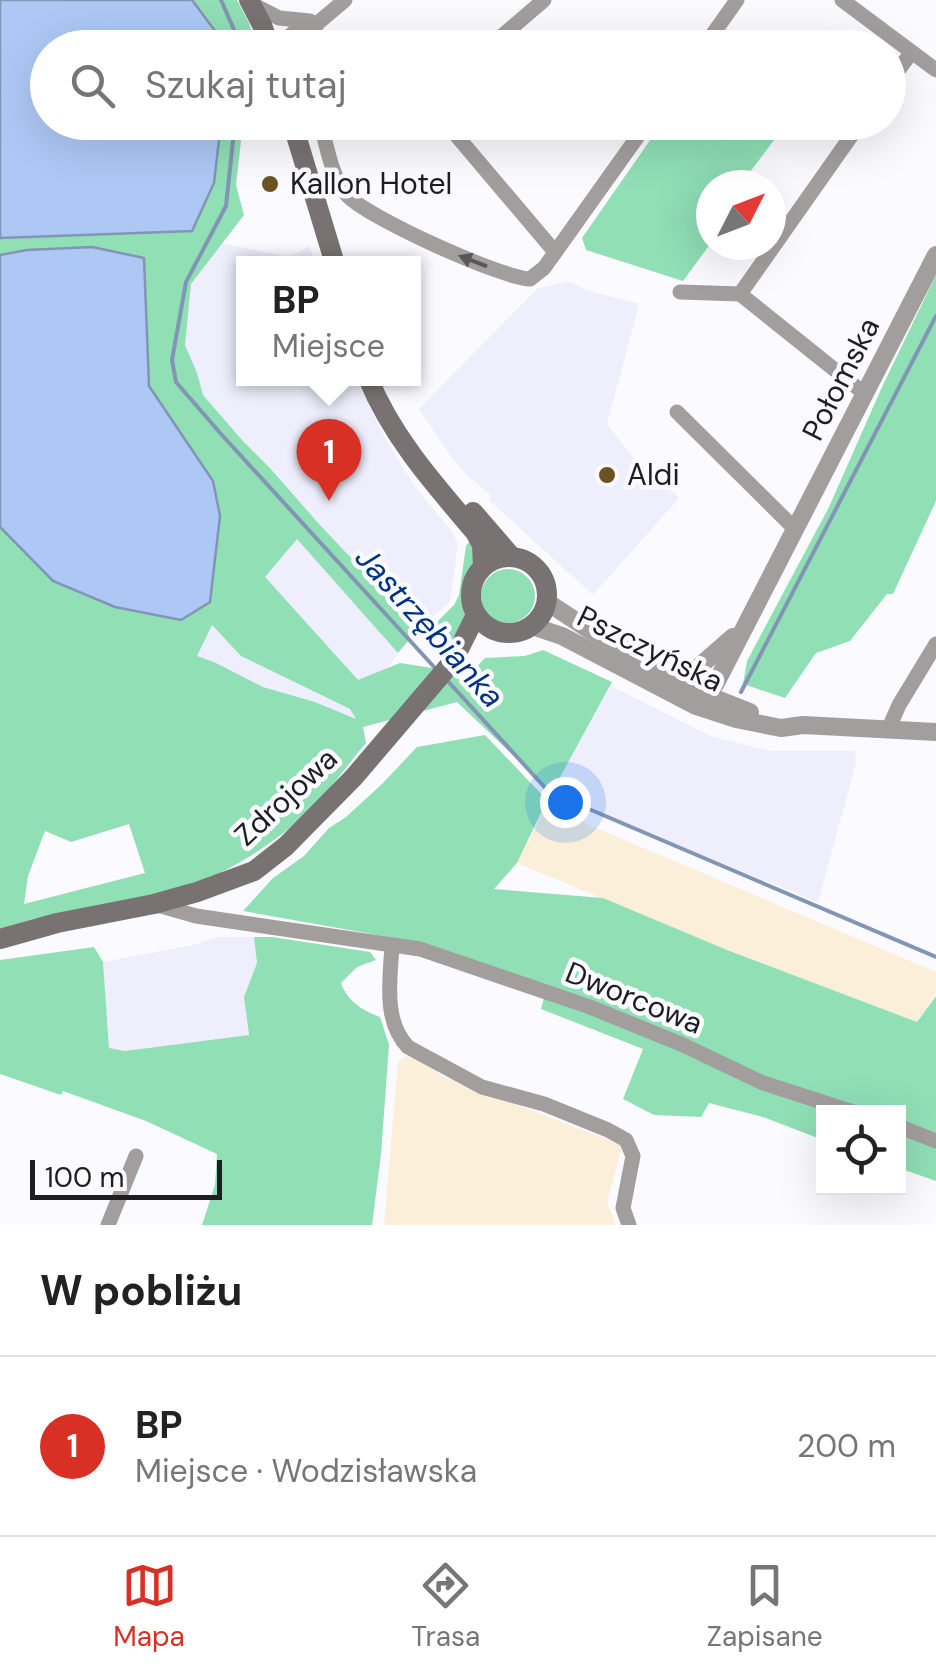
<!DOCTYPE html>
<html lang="pl">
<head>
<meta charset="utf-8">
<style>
	:root { --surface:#fff; --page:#f6f6f6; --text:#222; --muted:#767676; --line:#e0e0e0; --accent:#d93025 }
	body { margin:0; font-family:"DM Sans",sans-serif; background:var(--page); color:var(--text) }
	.controls { position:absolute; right:30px; bottom:30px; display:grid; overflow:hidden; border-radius:0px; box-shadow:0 10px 40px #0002 }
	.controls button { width:90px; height:90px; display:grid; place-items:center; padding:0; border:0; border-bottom:2px solid var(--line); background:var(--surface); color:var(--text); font:50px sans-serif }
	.compass { position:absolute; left:696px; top:170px; width:90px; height:90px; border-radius:50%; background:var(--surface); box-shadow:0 10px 40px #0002; rotate:48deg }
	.scale { position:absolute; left:30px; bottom:25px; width:192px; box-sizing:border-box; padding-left:10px; border:5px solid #1e1e20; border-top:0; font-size:28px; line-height:35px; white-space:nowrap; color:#1e1e20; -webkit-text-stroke:8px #fafaff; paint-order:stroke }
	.you { position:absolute; left:565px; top:802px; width:35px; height:35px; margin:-25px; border:8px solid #fff; border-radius:50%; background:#1a73e8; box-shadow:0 0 0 15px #1a73e833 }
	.badge { display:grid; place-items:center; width:65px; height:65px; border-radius:50%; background:var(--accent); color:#fff; font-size:32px; font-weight:700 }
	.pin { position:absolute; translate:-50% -82px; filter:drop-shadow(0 2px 5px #0008) }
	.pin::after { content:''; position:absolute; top:52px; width:35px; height:30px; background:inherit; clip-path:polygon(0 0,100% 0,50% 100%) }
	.popup { position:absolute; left:236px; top:256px; width:185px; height:130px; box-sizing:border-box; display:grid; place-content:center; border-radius:0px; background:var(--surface); filter:drop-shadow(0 2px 8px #0005); font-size:32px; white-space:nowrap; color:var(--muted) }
	.popup b { font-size:38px; color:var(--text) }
	.popup::after { content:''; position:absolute; left:50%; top:100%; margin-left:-20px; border:20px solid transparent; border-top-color:var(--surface) }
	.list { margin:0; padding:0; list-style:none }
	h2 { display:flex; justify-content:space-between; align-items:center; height:130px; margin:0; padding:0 40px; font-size:42px }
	h2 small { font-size:32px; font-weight:400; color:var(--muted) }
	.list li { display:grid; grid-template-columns:65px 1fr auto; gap:30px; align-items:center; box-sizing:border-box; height:180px; padding:0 40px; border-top:2px solid var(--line) }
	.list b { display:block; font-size:38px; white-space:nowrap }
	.list p { margin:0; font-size:32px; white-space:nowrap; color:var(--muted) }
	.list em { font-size:32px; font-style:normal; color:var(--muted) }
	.icon { flex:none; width:55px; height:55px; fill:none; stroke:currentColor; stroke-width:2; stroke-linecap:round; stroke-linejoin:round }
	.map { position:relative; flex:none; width:936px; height:1225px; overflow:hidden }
	.search { position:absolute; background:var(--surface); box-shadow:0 10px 40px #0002; left:30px; right:30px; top:30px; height:110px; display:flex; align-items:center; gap:25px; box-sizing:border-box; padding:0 35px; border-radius:55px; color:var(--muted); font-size:38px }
	.sheet { height:310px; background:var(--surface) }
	nav { display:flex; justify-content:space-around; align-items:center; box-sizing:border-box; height:140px; border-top:2px solid var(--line); background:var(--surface); font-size:28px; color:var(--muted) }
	nav a { display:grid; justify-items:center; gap:5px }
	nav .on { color:var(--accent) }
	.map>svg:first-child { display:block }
</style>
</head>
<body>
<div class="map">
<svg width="936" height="1225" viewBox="0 0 936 1225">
	<rect width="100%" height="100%" fill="#fafaff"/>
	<g fill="#eeeefc">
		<path d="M 216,242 L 289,257 L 309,246 L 315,263 L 244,264 L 244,378 L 356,379 L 384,436 L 415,487 L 451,530 L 458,544 L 450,602 L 418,629 L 320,525 L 271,468 L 242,440 L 190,381 L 183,368 L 189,285 Z"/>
		<path d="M 568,281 L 586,290 L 639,304 L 607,424 L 631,455 L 679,498 L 593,595 L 489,500 L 491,495 L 468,476 L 452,458 L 419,409 L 537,289 Z"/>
		<path d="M 270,507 L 398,653 L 384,674 L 362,722 L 315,702 L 263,687 L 215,663 L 196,656 Z"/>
		<path d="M 611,686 L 710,736 L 770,751 L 855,751 L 856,763 L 818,902 L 549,792 L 552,792 Z"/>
		<path d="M 216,937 L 254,937 L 257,963 L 244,997 L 249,1035 L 125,1051 L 109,1049 L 103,962 L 193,945 Z"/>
	</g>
	<g fill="#fbefda">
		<path d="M 549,792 L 561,813 L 936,972 L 936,993 L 917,1022 L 727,950 L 517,863 L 537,825 Z"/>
		<path d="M 406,1056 L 425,1059 L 442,1076 L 619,1144 L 621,1150 L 607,1202 L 616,1225 L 384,1225 L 398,1062 Z"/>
	</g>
	<g fill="#90dfb5" fill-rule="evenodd">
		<path d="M 0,0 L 237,0 L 249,23 L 257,47 L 48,48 L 48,122 L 243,123 L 236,185 L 244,215 L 191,284 L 185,345 L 197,373 L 203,395 L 242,440 L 270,468 L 320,525 L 418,629 L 398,653 L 297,539 L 265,577 L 358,680 L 400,663 L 470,674 L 485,658 L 525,656 L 543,650 L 612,682 L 552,792 L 457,702 L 363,727 L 366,743 C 346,766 328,794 306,814 C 262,854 208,884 151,899 C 101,911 46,908 0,932 ZM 212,625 L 241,656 L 350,709 L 356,719 L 315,702 L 263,687 L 214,662 L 197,656 ZM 129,824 L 145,873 L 24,904 L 28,876 L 45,831 L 71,842 Z"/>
		<path d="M 662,123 L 769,123 L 781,131 L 740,185 L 711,185 L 711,243 L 683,281 L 586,250 L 582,238 Z"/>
		<path d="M 936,275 L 936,501 L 893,594 L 887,594 L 850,641 L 816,653 L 785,698 L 743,684 L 747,661 L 829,507 L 882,387 Z"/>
		<path d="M 469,542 L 478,558 C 466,580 460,595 466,620 L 452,639 C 442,639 436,637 432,627 L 454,605 L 459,595 L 466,546 Z"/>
		<circle cx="508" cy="596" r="27"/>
		<path d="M 485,735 L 547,800 L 517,863 L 494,889 L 603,898 L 727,950 L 917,1022 L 936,996 L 936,1181 L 899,1168 L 898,1112 L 824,1112 L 823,1140 L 763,1117 L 709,1103 L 701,1117 L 654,1115 L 623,1099 L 643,1049 L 541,1009 L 547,987 L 422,943 L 243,911 L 273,878 L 304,856 L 329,828 L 346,817 L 382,784 L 417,747 Z"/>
		<path d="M 254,937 L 272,937 L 370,952 L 376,960 L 357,967 L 341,983 C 348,1002 362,1010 380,1017 L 389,1045 L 381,1154 L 372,1225 L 202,1225 L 215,1185 L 217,1154 L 146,1121 L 63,1091 L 61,1095 L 0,1074 L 0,960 L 94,947 L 103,962 L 109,1048 L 125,1051 L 249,1035 L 244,997 L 257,963 Z"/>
	</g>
	<g fill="#adc8f5" stroke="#8295b5" stroke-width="2.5">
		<path d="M 0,0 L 192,0 L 227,47 L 48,48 L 48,122 L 221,123 L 214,183 L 192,231 L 0,238 Z"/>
		<path d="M 92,247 L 144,258 L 149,386 L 213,481 L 220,516 L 210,602 L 181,620 L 115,607 L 53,581 L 0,527 L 0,255 L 27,250 Z"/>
	</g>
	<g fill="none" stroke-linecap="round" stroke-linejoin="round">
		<g stroke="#8295b5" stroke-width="4">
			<path d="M 221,0 L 242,48"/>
			<path d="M 235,122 L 226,206 L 186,282 L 172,360 L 176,382 L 221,434 L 435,668"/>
			<path d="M 445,678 L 549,792 L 936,957"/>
			<path d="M 741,692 L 936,316"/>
		</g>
		<g stroke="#a29e9e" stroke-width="15">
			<path d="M 842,0 L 936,70"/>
			<path d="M 252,4 L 279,18 L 310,21"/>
			<path d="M 276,48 L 299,28 L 319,22 L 345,0"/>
			<path d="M 297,48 L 319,22"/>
			<path d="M 488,48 L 544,0"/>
			<path d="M 703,48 L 737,0"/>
			<path d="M 888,84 L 911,53"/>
			<path d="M 320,122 C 327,145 331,177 347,195 C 366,217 501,278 530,279 L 544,268 L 648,122"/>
			<path d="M 445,122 L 555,252"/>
			<path d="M 680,292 L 740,294 L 861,122"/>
			<path d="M 740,294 L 865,394"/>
			<path d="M 677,412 L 795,529"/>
			<path d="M 888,730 L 899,705 L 936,644"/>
			<path d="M 154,904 L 196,916 L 420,949 L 590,1007 L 681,1044 L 763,1083 L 853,1112"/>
			<path d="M 392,946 C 390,980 383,1021 408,1047 L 482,1087 L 544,1104 L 608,1130 L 626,1140 L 633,1156 L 623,1208 L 629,1225"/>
			<path d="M 898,1126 L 936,1141"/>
			<path d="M 108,1225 L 136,1156"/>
		</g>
		<g stroke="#a29e9e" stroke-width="18">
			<path d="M 547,602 L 588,629 L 712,697 L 750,712"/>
			<path d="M 532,626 L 562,636 L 696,706 L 736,719 L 781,728 L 803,725 L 936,732"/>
			<path d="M 673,674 L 693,672 L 733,637"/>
			<path d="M 707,694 L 716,683 L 936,255"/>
		</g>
		<g stroke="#787372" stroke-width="20">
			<path d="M 249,0 L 262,25 L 270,48"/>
			<path d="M 292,122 L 335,264"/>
			<path d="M 368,378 C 392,437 434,484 475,532 L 482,545 L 483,566"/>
			<path d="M 473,512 L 511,556"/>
			<circle cx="509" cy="595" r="38"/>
			<path d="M 0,939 L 57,923 L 154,904 L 197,892 L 254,871 L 286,846 L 354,777 L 453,661 L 476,615"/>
		</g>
	</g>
	<defs><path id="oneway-solid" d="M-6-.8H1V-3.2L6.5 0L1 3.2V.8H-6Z" transform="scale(2.5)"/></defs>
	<use fill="#595859" href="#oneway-solid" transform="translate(473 261) rotate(-159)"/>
	<g fill="#6a5222" stroke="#fafaff" stroke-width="4">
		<circle cx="270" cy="184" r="10"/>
		<circle cx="607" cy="475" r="10"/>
	</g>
	<g text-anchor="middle" stroke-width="9" stroke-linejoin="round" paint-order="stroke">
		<g font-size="30" fill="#1e1e20" stroke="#fafaff" text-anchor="start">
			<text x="290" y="194">Kallon Hotel</text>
			<text x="627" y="485">Aldi</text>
		</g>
		<g font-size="30" fill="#1e1e20" stroke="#fafaff">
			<text transform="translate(841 379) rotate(-63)" y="10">Połomska</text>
			<text transform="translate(650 649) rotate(26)" y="10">Pszczyńska</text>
			<text transform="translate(286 797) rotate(-43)" y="10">Zdrojowa</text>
			<text transform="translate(634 998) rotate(22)" y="10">Dworcowa</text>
		</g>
		<g font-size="32" font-style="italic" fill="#003284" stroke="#fafaff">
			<text transform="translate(430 627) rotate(48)" y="11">Jastrzębianka</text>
		</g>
	</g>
</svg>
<div class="controls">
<button><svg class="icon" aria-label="locate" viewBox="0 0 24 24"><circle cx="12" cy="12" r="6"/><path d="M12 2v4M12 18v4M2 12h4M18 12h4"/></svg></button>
</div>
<svg class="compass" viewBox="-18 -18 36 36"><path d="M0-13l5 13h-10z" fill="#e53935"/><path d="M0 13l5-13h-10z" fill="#767676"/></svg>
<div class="scale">100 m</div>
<div class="you"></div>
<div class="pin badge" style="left:329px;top:501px">1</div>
<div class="popup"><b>BP</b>Miejsce</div>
<div class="search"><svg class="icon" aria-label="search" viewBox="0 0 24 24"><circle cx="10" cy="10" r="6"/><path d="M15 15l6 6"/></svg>Szukaj tutaj</div>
</div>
<section class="sheet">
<h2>W pobliżu<small></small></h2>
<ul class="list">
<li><span class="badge">1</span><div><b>BP</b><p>Miejsce · Wodzisławska</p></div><em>200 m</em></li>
</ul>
</section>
<nav>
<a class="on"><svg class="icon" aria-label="map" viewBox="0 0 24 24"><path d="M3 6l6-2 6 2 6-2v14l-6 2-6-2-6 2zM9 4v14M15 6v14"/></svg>Mapa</a>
<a><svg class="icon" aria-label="directions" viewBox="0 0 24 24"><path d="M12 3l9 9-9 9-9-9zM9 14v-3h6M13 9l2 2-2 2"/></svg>Trasa</a>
<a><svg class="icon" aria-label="saved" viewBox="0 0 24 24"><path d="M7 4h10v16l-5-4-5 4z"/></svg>Zapisane</a>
</nav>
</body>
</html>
